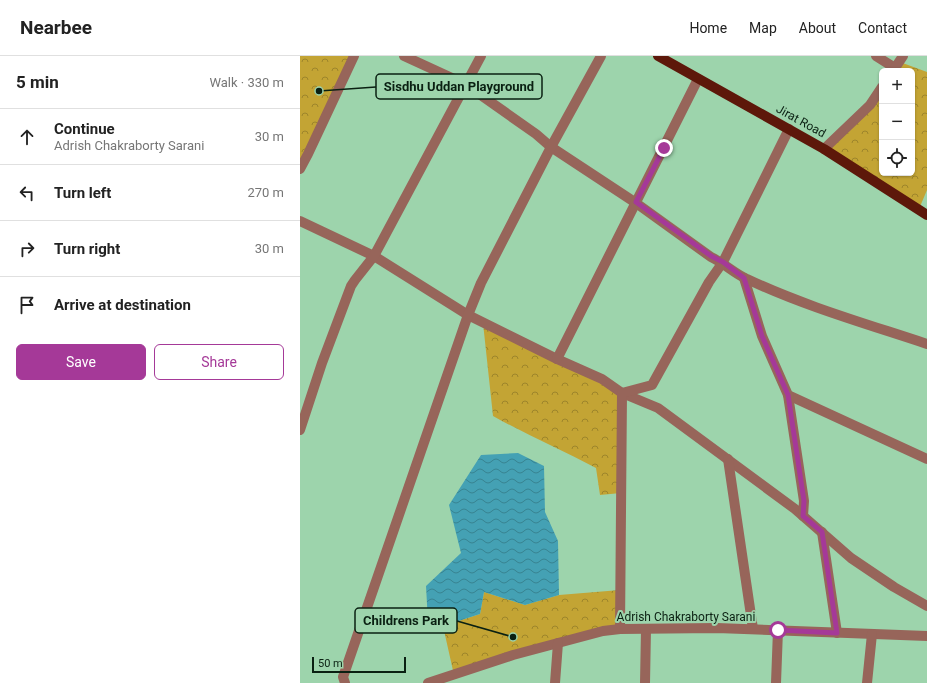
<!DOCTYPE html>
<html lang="en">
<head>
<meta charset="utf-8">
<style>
	:root { --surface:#fff; --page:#f2f2f2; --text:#222; --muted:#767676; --line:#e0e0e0; --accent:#a53998 }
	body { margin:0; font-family:Roboto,sans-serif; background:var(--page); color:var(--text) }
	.controls { position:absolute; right:12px; top:12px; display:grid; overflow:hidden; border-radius:6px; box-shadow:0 1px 3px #0004 }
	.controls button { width:36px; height:36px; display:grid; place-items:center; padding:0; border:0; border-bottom:1px solid var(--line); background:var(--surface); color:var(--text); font:20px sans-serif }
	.scale { position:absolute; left:12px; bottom:10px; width:94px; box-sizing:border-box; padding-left:4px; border:2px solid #0a2012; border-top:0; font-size:11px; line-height:14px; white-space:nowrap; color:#0a2012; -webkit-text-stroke:3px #9dd4ac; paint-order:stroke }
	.stop { position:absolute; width:12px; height:12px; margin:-9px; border:3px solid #a53998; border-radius:50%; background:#fff }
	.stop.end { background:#a53998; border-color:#fff; box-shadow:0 1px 4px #0008 }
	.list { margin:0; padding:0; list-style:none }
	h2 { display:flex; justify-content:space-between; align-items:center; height:52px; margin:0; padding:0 16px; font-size:17px }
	h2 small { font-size:13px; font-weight:400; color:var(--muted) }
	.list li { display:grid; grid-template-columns:26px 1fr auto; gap:12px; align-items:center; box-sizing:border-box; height:56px; padding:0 16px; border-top:1px solid var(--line) }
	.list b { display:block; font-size:15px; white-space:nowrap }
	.list p { margin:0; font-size:13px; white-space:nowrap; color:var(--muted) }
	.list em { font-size:13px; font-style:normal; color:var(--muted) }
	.actions { display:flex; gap:8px; padding:12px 16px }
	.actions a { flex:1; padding:9px 0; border:1px solid var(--accent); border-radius:6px; text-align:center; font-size:14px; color:var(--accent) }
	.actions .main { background:var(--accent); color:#fff }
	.icon { flex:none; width:22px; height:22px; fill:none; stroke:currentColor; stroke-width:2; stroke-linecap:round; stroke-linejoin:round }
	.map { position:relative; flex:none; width:627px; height:627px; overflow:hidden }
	header { display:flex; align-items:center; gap:24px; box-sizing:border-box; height:56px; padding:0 20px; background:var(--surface); border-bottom:1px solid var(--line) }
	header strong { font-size:19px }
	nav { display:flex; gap:22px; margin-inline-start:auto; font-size:14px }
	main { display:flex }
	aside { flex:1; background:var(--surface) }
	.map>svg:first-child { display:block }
</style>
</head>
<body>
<header>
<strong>Nearbee</strong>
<nav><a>Home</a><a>Map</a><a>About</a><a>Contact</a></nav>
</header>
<main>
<aside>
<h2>5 min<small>Walk · 330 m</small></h2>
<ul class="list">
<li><svg class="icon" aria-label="ahead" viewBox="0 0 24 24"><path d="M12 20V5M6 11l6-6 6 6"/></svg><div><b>Continue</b><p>Adrish Chakraborty Sarani</p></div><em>30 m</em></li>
<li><svg class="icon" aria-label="left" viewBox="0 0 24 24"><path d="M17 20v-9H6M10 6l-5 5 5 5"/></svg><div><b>Turn left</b></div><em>270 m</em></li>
<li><svg class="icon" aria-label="right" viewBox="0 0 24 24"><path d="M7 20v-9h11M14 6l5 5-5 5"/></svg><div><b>Turn right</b></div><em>30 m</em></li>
<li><svg class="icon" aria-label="arrive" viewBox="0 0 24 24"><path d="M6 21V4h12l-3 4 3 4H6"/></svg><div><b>Arrive at destination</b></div></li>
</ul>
<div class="actions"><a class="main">Save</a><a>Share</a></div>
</aside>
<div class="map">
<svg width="627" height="627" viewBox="0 0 627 627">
	<defs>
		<pattern id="park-crowns" width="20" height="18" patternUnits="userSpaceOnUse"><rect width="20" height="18" fill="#c3a434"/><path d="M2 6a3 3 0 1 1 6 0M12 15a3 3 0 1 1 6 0" fill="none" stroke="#9d852b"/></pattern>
		<pattern id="water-waves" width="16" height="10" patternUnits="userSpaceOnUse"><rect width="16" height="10" fill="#44a1b4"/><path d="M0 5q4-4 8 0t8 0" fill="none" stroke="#378391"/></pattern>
	</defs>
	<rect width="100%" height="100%" fill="#9dd4ac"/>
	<g fill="url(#park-crowns)">
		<path d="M 0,0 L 54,0 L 0,112 Z"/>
		<path d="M 600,6 L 627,16 L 627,134 L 619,153 L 524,93 L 582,31 L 582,117 L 612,117 L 612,15 L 593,15 Z"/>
		<path d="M 183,267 L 322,337 L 321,437 L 300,439 L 296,412 C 262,394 227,379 193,360 Z"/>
		<path d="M 320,534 L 320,573 L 154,619 L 143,570 L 180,558 L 184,536 L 225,549 L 259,539 Z"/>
	</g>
	<path fill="url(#water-waves)" d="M 218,397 L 244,410 L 245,456 L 258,485 L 259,539 L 225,549 L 184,536 L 180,558 L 143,570 L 128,566 L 126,530 L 161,497 L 149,449 L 181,399 Z"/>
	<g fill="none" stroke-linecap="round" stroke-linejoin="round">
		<g stroke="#97655a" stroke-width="10">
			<path d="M 104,0 L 165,28 L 236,78 L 251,91 L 336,147 L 411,201 C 424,207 435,218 447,223 C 504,250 567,268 627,288"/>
			<path d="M 576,0 L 595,12"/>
			<path d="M 593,15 L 603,0"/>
			<path d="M 524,93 L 570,49 L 582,31"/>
			<path d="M 0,113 L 8,98 L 54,0"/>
			<path d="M 0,165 L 74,200 L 168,259 L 257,303 L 302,323 L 322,337 L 358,352 L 495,453 L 551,502 L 594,531 L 627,550"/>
			<path d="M 444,222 L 462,280 L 488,339 L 627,403"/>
			<path d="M 257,303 L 398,23"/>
			<path d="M 488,339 L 504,445 L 503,460"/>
			<path d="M 0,374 L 22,307 L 51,230 L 55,224 L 74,200 L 181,0"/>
			<path d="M 428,403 L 453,573"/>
			<path d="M 522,476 L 537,577"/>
			<path d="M 320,573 L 322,337 L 352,329 L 409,226 L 423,206 L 489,73"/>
			<path d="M 45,627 L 43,621 L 168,259 L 181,227 L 251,91 L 301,0"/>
			<path d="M 128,627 L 213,599 L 303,575 L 320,573 L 417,572 L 627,580"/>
			<path d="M 255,627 L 258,587"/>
			<path d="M 345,627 L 346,573"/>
			<path d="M 476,627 L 478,574"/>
			<path d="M 567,627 L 572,578"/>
		</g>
		<path stroke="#5d180a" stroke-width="10" d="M 358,0 L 524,93 L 627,159"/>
	</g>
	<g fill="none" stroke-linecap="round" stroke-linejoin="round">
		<path stroke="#a53998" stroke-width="5" d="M 364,92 L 336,146 L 411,200 L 423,206 L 444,222 L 462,280 L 488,339 L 504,445 L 503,460 L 522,476 L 537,577 L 478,574"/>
	</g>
	<g text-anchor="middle" stroke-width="4" stroke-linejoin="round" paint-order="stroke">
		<g font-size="12" fill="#0a2012" stroke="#9dd4ac">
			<text transform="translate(501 65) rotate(29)" y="4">Jirat Road</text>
			<text x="386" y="565">Adrish Chakraborty Sarani</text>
		</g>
	</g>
	<path fill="none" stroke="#0a2012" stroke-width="1.5" d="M19 35L76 31M213 581L157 565"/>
	<g fill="#0a2012" stroke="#9dd4ac" stroke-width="1.5">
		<circle cx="19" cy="35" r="4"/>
		<circle cx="213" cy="581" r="4"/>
	</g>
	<g fill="#9dd4ac" stroke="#0a2012" stroke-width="1.5">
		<rect x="76" y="18" width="166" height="25" rx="4"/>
		<rect x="55" y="552" width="102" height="25" rx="4"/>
	</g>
	<g font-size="13" text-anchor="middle" font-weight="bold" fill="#0a2012">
		<text x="159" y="35">Sisdhu Uddan Playground</text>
		<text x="106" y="569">Childrens Park</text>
	</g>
</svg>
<div class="controls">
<button>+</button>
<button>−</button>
<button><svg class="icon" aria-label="locate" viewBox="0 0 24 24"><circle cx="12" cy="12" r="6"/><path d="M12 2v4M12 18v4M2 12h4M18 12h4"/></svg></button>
</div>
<div class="scale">50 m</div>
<div class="stop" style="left:478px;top:574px"></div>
<div class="stop end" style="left:364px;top:92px"></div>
</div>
</main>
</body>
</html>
